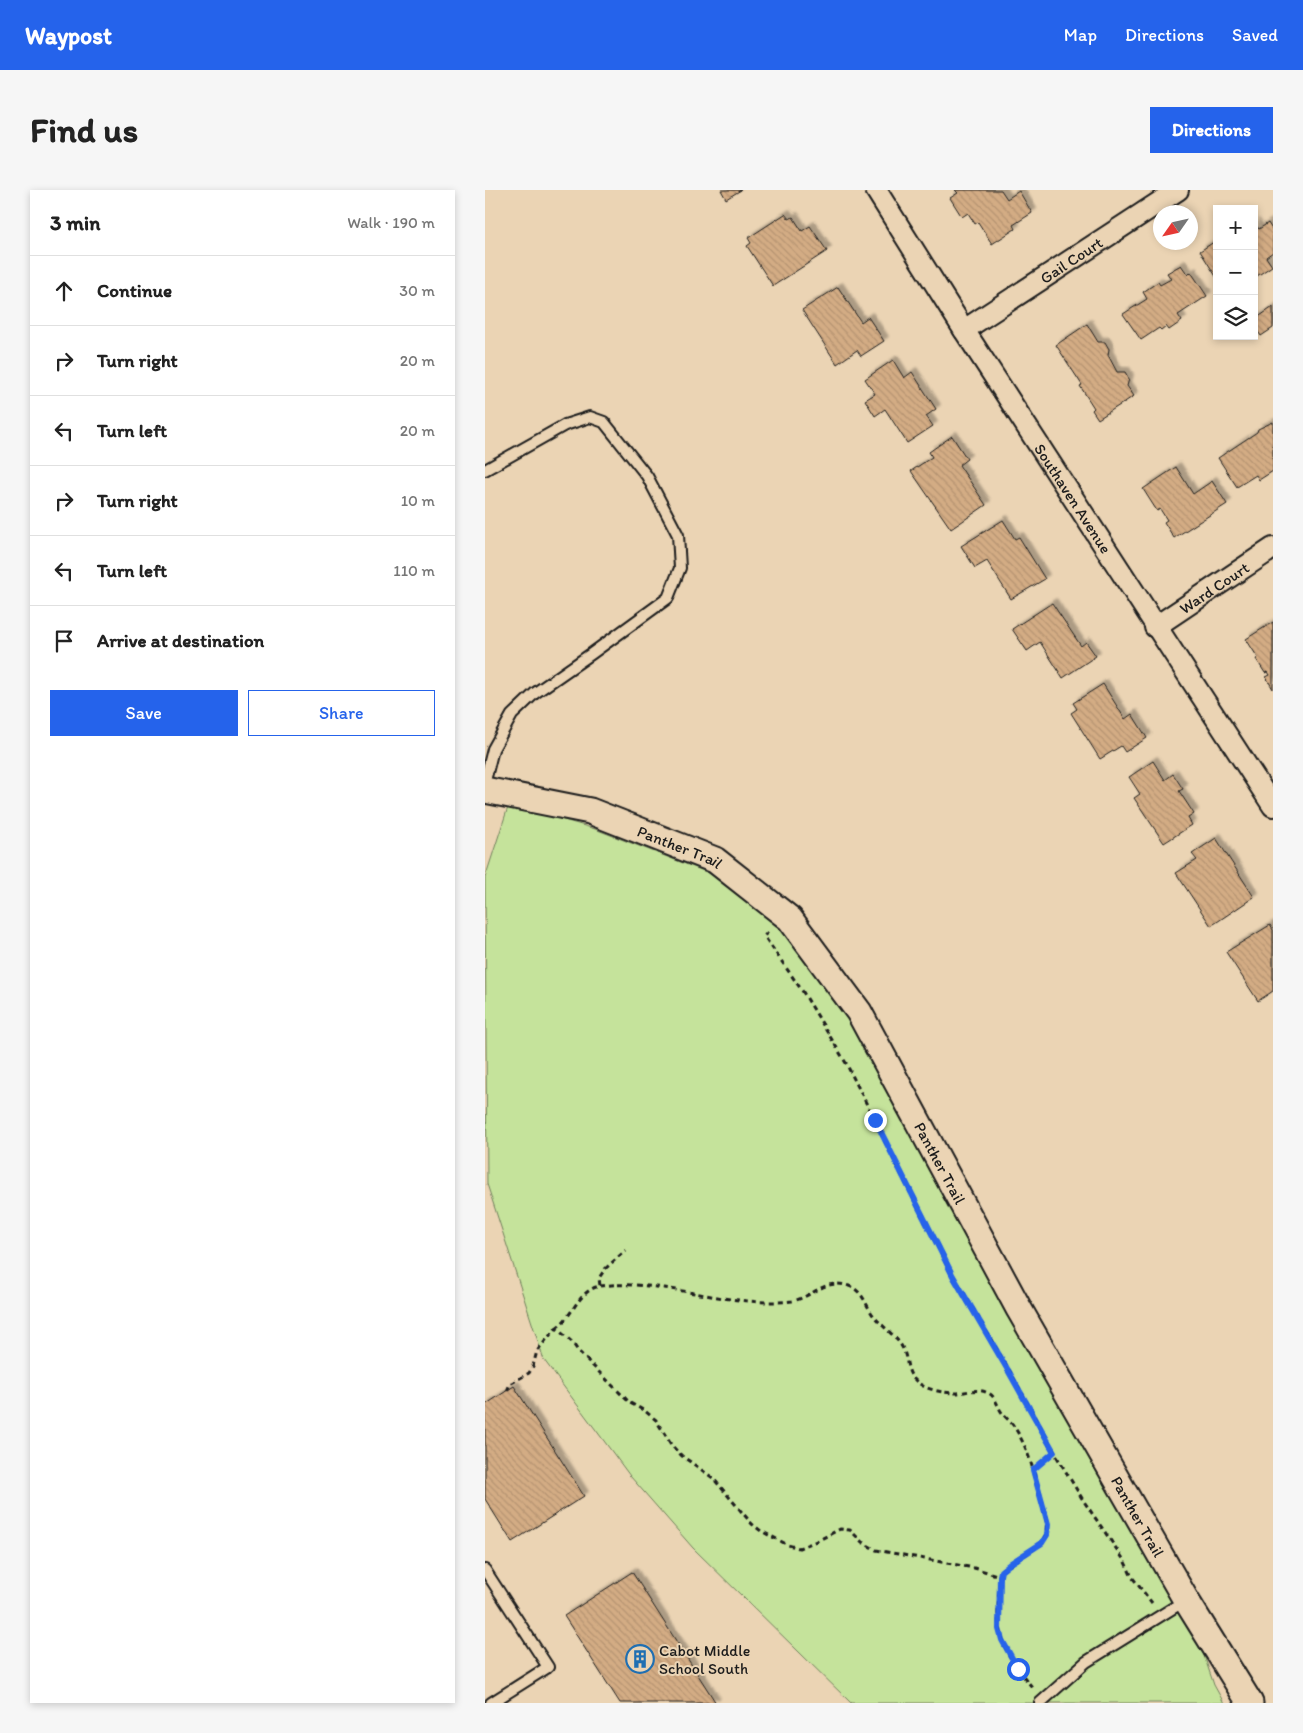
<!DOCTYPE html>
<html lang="en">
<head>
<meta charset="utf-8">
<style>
	:root { --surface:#fff; --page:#f6f6f6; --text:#222; --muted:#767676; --line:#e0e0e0; --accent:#2563eb }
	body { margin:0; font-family:Itim,sans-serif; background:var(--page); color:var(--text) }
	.controls { position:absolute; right:15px; top:15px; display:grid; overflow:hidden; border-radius:0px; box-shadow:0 2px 8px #0003 }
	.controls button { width:45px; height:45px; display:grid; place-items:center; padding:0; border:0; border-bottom:1px solid var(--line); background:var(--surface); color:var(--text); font:25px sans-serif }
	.compass { position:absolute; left:668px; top:15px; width:45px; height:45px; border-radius:50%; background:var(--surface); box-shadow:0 2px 8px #0003; rotate:236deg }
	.stop { position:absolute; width:15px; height:15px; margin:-11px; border:4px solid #2563eb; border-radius:50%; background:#fff }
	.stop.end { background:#2563eb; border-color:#fff; box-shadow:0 1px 5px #0008 }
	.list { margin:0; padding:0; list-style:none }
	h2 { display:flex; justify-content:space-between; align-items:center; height:65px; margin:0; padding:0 20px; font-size:21px }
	h2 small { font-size:16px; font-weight:400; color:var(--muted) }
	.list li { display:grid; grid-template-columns:32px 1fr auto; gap:15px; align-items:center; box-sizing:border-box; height:70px; padding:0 20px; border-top:1px solid var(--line) }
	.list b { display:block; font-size:19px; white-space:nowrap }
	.list em { font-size:16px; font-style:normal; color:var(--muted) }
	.actions { display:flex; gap:10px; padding:15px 20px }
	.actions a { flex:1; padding:11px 0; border:1px solid var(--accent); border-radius:0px; text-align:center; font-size:18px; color:var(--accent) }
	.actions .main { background:var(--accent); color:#fff }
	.icon { flex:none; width:28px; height:28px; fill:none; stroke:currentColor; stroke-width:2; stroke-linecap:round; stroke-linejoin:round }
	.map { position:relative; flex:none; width:788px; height:1513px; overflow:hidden; border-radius:0px }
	header { display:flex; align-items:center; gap:30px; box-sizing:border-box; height:70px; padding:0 25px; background:var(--accent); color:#fff }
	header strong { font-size:24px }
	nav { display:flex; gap:28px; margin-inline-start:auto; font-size:18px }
	.intro { display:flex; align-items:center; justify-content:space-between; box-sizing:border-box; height:120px; padding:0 30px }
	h1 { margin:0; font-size:35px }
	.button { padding:12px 22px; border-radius:0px; background:var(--accent); color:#fff; font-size:18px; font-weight:700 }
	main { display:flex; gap:30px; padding:0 30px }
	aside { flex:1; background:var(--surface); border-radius:0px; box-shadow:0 2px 8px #0003 }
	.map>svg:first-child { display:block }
</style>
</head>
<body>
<header>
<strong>Waypost</strong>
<nav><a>Map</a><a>Directions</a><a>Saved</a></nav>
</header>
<div class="intro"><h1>Find us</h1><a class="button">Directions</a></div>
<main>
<aside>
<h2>3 min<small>Walk · 190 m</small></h2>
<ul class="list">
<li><svg class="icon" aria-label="ahead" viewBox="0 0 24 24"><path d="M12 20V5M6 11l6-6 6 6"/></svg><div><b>Continue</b></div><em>30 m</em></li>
<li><svg class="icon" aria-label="right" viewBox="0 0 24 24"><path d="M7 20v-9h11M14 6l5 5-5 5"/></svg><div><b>Turn right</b></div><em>20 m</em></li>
<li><svg class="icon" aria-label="left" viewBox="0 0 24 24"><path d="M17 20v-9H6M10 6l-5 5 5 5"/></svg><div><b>Turn left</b></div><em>20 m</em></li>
<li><svg class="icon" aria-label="right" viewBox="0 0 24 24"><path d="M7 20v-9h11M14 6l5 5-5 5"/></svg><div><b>Turn right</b></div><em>10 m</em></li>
<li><svg class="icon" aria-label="left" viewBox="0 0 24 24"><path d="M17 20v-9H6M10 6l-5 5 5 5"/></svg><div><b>Turn left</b></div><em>110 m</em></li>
<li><svg class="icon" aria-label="arrive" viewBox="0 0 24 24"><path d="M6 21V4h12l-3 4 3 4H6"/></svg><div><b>Arrive at destination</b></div></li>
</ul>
<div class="actions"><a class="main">Save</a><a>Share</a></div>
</aside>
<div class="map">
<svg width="788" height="1513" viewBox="0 0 788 1513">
	<defs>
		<pattern id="building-back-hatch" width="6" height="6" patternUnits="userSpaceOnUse" patternTransform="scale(1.25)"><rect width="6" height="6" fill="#d3ac84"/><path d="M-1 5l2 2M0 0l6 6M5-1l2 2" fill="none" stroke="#b59371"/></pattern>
		<filter id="shadow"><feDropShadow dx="4.5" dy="-4.5" stdDeviation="1" flood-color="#0004"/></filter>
	</defs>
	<rect width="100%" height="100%" fill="#ebd4b4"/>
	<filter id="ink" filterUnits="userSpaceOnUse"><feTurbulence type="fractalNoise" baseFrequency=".02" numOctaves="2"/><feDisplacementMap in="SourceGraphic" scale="10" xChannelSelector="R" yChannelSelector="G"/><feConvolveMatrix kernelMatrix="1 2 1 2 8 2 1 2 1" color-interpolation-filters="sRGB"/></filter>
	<g filter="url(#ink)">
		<path fill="#c5e39b" stroke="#70805c" d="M 24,614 L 110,639 L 242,690 L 273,714 L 310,752 L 346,798 L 557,1186 L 712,1445 L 729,1495 L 739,1513 L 366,1513 L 208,1358 L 145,1286 L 59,1170 L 2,994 L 0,688 Z"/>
		<g fill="url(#building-back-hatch)" stroke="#1c1c1c" filter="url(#shadow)">
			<path d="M 236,0 L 256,0 L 241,9 Z"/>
			<path d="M 470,0 L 516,0 L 522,9 L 534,1 L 547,23 L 528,35 L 530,39 L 507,54 L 493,32 L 490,34 L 483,23 L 477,27 L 465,8 L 473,3 Z"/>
			<path d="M 300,24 L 304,29 L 308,27 L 317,41 L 325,36 L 342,61 L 288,96 L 262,56 L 266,53 L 263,48 Z"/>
			<path d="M 769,33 L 774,39 L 783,33 L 788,41 L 788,62 L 781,67 L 787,76 L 769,88 Z"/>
			<path d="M 732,50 L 732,88 L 715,61 Z"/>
			<path d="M 696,75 L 703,85 L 706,82 L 722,106 L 693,125 L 697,131 L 684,140 L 681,136 L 676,140 L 674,138 L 656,150 L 638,124 L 662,109 L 658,102 L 673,92 L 675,95 L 686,89 L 682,83 Z"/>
			<path d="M 353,97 L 376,132 L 383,127 L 399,151 L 376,166 L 372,160 L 352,174 L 317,120 Z"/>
			<path d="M 788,117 L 788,138 L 776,146 L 769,136 L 769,130 Z"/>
			<path d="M 602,134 L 613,152 L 620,152 L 624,159 L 623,165 L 632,182 L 640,182 L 644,189 L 642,196 L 649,206 L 613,229 L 607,220 L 609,218 L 595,196 L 597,195 L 571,155 Z"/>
			<path d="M 408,170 L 419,188 L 427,182 L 451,219 L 441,226 L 448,236 L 422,253 L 400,219 L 390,226 L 380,210 L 390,204 L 380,189 Z"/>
			<path d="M 788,232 L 788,281 L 774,290 L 771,285 L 752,297 L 733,268 L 772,242 L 773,239 Z"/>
			<path d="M 467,246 L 482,269 L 474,275 L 501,315 L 466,339 L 426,281 L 447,267 L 444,262 Z"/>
			<path d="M 691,277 L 708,304 L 727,291 L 742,314 L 689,348 L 679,332 L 682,330 L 675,319 L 672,321 L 658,299 Z"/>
			<path d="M 518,330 L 530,349 L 534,347 L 560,389 L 526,409 L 502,371 L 490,378 L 476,356 Z"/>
			<path d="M 567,413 L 596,456 L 601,452 L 611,466 L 578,488 L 555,452 L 542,461 L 527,439 Z"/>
			<path d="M 788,432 L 788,499 L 781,487 L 785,485 L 783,482 L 780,483 L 771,469 L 773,468 L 761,449 Z"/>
			<path d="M 618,494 L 640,529 L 647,524 L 662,548 L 640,562 L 636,556 L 615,569 L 586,523 L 592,519 L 588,513 Z"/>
			<path d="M 668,571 L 680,590 L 688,584 L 698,599 L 694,601 L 709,624 L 703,628 L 707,635 L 679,653 L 649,608 L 655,604 L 644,587 Z"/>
			<path d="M 731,648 L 769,707 L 726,736 L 691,683 L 712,670 L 707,664 Z"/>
			<path d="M 785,735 L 788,740 L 788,801 L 773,811 L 741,762 Z"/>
			<path d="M 29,1196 L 99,1306 L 27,1352 L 0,1309 L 0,1215 Z"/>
			<path d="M 147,1382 L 231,1513 L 135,1513 L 79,1426 Z"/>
		</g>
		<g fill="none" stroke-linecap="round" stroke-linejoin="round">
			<defs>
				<g id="service">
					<path d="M 0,280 L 80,235 L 105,227 L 119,232 L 162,286 L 193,345 L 195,378 L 183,408 L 106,464 L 50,503 L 27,525 L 8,559 L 0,591"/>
					<path d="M 0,1380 L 63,1477 L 6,1513"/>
					<path d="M 555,1513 L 601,1472 L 701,1410"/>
				</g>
				<g id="minor">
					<path id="s1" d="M 391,0 L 479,140 L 788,616"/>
					<path id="s2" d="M 479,140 L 693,0"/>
					<path id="s3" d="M 670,437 L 788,358"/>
				</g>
				<g id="tertiary">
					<path id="s4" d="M 0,600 L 105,621 L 230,670 L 305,729 L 374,822 L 534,1119 L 701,1410 L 765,1513"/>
				</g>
			</defs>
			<use href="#service" stroke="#1c1c1c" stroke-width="14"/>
			<use href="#minor" stroke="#1c1c1c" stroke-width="24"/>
			<use href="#tertiary" stroke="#1c1c1c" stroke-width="29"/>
			<g stroke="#1c1c1c" stroke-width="3" stroke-dasharray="5 4" stroke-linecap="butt">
				<path d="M 283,742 L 279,746 L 318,802 L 361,873 L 468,1086 L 525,1182 L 569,1262 L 598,1310 L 639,1370 L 647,1387 L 667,1413"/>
				<path d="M 115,1096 C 172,1089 228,1112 284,1112 C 292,1112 300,1112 307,1111 C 328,1107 339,1088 364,1096 C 378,1101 380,1114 388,1125 C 396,1136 413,1147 418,1159 C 423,1169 421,1182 430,1190 C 439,1200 459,1203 473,1203 C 482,1202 493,1198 503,1203 C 511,1206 512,1217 518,1224 C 521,1228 525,1231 528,1235 C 537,1248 544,1265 548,1280"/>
				<path d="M 71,1138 C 88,1127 93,1100 115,1096 L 114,1088 L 120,1079 L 141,1060"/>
				<path d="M 22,1201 L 25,1194 L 44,1183 L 48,1176 L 52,1161 L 71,1138 L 87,1152 L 93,1161 L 145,1213 L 160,1221 L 171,1230 L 187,1256 L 197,1266 L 228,1288 L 267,1334 L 276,1341 L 303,1355 L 314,1358 L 334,1350 L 355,1339 L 365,1340 L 377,1352 L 391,1360 L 489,1378 L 515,1386"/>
				<path d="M 547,1497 C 534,1481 519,1461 515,1440 C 511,1422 515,1403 515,1386 L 516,1381 L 527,1373 L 557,1353 L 562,1345 L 563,1334 L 548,1280 L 569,1262"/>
			</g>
			<use href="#service" stroke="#ebd4b4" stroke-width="10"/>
			<use href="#minor" stroke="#ebd4b4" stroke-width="20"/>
			<use href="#tertiary" stroke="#ebd4b4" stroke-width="25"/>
		</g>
	</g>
	<g fill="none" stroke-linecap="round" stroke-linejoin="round" filter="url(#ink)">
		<path stroke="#2563eb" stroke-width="6" d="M 390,930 L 468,1086 L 524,1182 L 569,1262 L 548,1280 L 563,1334 L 562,1345 L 557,1353 L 526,1373 L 516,1381 L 515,1386 L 514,1439 L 517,1450 L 533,1479"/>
	</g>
	<defs>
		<symbol id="building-ring" viewBox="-11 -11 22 22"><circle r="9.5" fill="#ebd4b4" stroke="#1f6fb2" stroke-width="1.5"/><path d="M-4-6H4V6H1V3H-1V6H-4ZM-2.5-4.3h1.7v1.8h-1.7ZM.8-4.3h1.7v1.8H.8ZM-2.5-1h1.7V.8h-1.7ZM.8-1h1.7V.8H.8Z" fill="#1f6fb2"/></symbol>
	</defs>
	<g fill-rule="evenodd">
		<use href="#building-ring" x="139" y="1453" width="32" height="32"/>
	</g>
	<g text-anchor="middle" stroke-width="4" stroke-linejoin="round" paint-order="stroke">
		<g font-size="16" fill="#1c1c1c" stroke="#ebd4b4">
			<text dy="6" stroke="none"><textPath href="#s2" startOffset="128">Gail Court</textPath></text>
			<text dy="6" stroke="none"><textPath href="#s1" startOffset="366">Southaven Avenue</textPath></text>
			<text dy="6" stroke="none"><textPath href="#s3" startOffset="71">Ward Court</textPath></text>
			<text dy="6" stroke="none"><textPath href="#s4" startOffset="204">Panther Trail</textPath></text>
			<text dy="6" stroke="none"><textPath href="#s4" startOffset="624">Panther Trail</textPath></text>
			<text dy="6" stroke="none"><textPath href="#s4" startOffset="1029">Panther Trail</textPath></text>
		</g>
		<g font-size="16" fill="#1c1c1c" stroke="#ebd4b4" text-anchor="start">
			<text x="174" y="1466">Cabot Middle<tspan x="174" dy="18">School South</tspan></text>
		</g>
	</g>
</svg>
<div class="controls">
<button>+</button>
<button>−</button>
<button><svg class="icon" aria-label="layers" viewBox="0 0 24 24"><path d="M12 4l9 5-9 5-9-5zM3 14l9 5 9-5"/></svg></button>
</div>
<svg class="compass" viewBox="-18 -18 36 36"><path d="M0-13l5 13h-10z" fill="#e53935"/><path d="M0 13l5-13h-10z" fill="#767676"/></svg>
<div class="stop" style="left:533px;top:1479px"></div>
<div class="stop end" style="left:390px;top:930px"></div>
</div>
</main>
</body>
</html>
